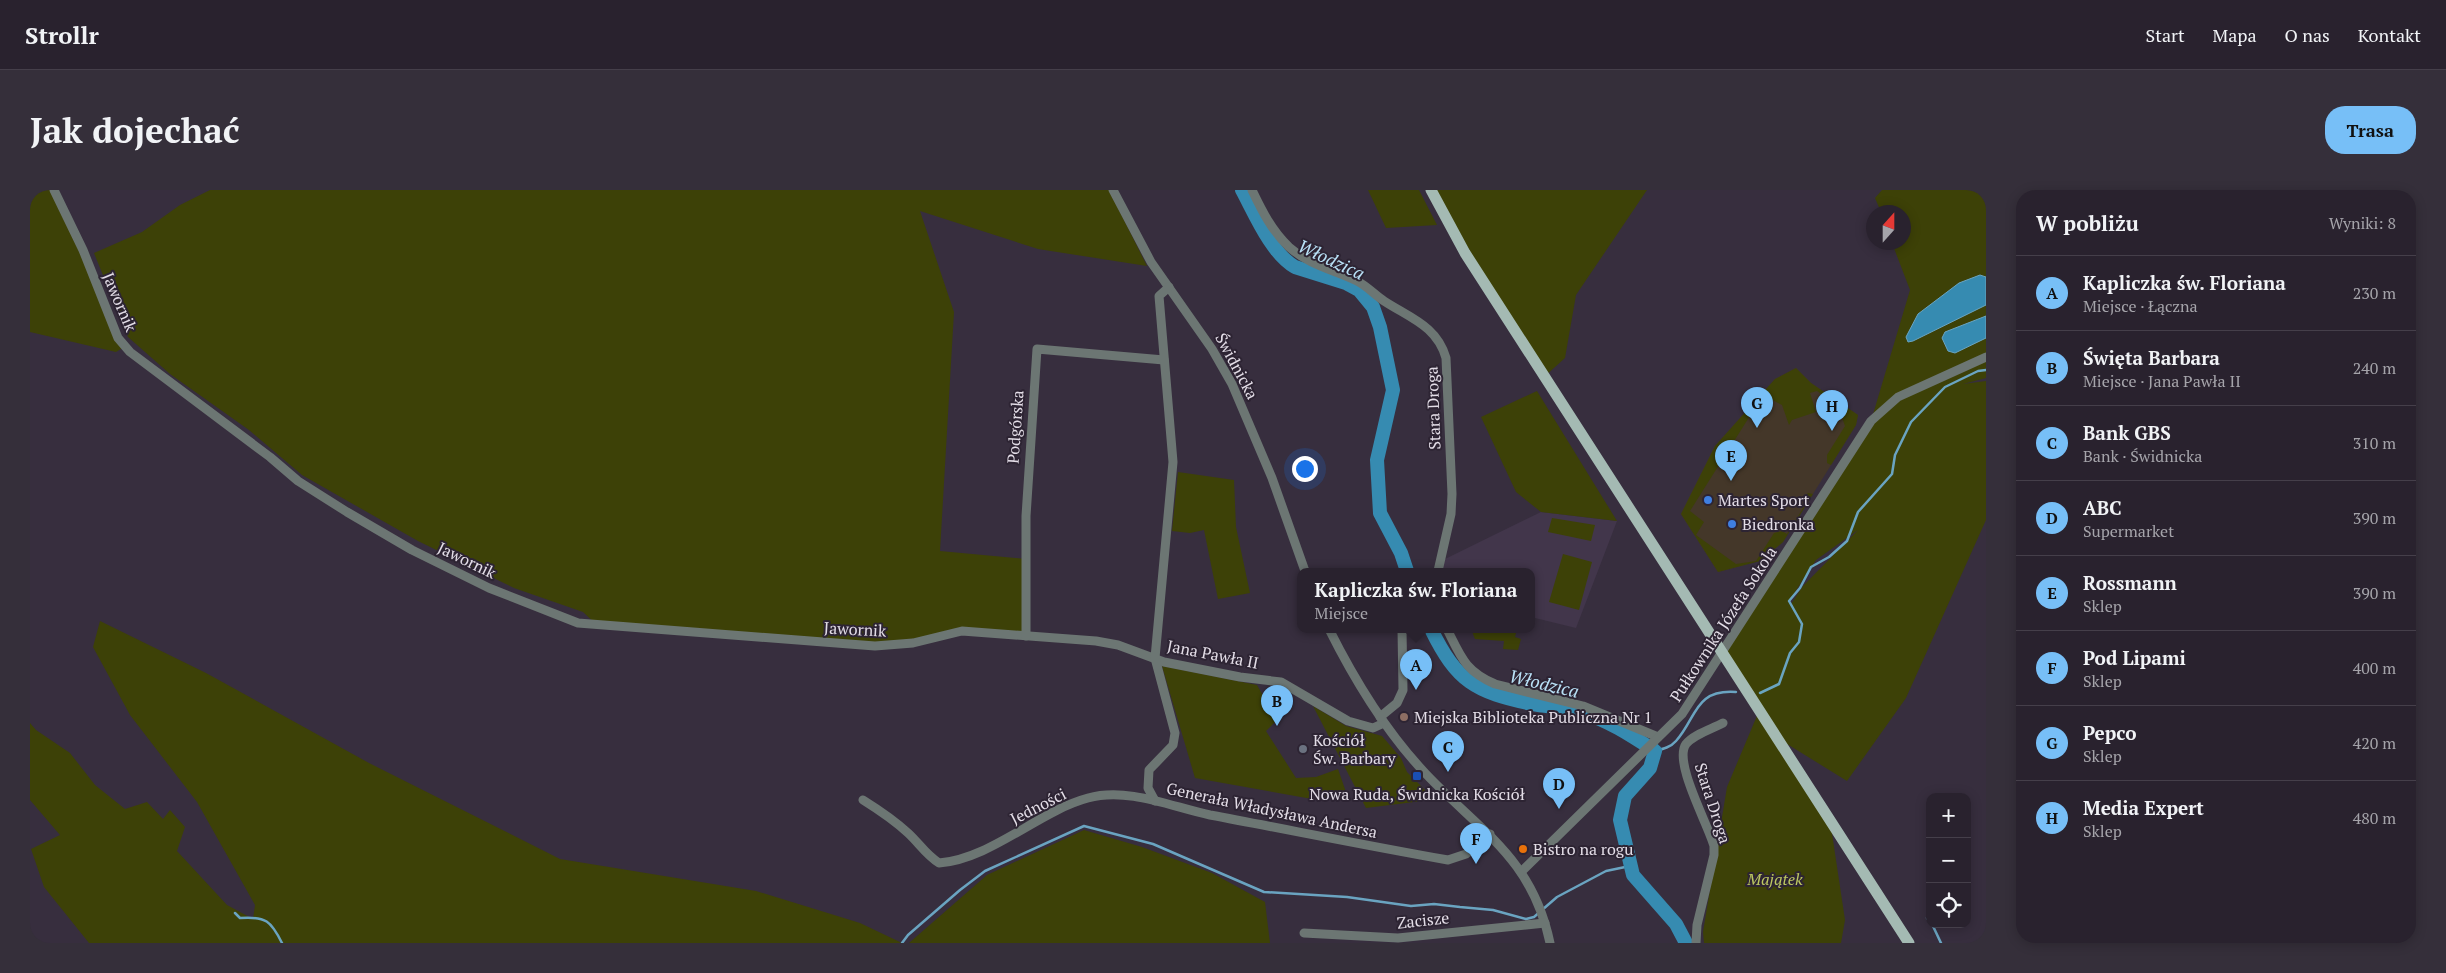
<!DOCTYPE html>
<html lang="pl">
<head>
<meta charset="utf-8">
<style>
	:root { --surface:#29222e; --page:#352f3a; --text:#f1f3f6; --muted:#a5a4aa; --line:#453f4a; --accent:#77bff7 }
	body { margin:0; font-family:"PT Serif",serif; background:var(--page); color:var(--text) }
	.controls { position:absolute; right:15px; bottom:15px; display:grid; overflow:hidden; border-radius:10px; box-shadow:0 2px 12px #0003 }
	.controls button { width:45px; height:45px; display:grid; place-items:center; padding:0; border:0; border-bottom:1px solid var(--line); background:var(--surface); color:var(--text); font:25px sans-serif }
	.compass { position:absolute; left:1836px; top:15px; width:45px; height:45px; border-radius:50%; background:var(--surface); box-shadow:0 2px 12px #0003; rotate:21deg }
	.you { position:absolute; left:1274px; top:278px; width:18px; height:18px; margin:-12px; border:4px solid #fff; border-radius:50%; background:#1a73e8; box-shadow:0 0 0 8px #1a73e833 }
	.badge { display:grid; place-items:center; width:32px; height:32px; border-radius:50%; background:var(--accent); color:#111; font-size:16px; font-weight:700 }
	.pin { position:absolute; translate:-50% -41px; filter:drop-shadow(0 1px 2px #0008) }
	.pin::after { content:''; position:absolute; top:26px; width:18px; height:15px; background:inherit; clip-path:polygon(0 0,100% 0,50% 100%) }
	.popup { position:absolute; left:1267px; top:378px; width:238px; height:65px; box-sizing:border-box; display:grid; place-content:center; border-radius:10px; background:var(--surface); filter:drop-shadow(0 1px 4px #0005); font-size:16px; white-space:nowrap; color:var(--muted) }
	.popup b { font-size:19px; color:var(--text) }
	.popup::after { content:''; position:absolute; left:50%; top:100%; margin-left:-10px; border:10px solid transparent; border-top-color:var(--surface) }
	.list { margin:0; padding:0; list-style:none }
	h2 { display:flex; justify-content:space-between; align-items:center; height:65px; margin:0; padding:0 20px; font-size:21px }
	h2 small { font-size:16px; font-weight:400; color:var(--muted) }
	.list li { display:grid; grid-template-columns:32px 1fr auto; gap:15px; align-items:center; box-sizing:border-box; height:75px; padding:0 20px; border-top:1px solid var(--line) }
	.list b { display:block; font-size:19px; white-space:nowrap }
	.list p { margin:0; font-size:16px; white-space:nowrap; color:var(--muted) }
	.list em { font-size:16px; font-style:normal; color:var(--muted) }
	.icon { flex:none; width:28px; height:28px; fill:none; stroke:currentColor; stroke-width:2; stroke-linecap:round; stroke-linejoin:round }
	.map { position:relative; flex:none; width:1956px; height:753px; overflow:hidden; border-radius:20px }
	header { display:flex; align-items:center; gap:30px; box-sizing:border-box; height:70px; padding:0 25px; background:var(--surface); border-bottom:1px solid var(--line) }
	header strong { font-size:24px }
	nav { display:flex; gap:28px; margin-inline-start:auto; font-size:18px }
	.intro { display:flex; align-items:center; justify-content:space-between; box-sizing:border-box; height:120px; padding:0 30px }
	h1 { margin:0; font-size:35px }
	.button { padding:12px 22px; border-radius:20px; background:var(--accent); color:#111; font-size:18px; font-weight:700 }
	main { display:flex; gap:30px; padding:0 30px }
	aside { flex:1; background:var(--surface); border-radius:20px; box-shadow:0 2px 12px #0003 }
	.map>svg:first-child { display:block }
</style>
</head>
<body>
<header>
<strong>Strollr</strong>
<nav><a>Start</a><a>Mapa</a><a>O nas</a><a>Kontakt</a></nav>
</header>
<div class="intro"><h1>Jak dojechać</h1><a class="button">Trasa</a></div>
<main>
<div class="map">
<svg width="1956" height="753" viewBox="0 0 1956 753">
	<rect width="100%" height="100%" fill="#372e3e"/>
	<path fill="#443729" d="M 1766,178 L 1781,193 L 1828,225 L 1826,235 L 1753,352 L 1730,371 L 1688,382 L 1651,324 L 1685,256 L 1745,189 Z"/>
	<path fill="#42364b" d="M 1511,322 L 1587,331 L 1546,438 L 1501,427 L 1501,381 L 1412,381 L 1413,370 Z"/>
	<g fill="#3d4107" fill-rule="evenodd">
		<path d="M 0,0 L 24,0 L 94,157 L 86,162 L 0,142 Z"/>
		<path d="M 180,0 L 1079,0 L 1117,76 L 1008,59 L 890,21 L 924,122 L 910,361 L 996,369 L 996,446 L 932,441 L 868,455 L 569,437 L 553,422 L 484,398 L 388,351 L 272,285 L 219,240 L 140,184 L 98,147 L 64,63 L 112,42 L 150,15 Z"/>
		<path d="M 1338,0 L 1389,0 L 1407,35 L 1356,38 Z"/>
		<path d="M 1404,0 L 1617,0 L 1546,105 L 1535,168 L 1514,187 Z"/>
		<path d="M 1852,0 L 1956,0 L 1956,188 L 1933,194 L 1956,191 L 1956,330 L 1876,508 L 1817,591 L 1749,549 L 1800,630 L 1815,730 L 1811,753 L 1674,753 L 1673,742 L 1697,597 L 1729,521 L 1692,463 L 1841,231 L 1880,100 L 1862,53 L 1874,52 L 1874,22 L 1851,22 L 1845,8 ZM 1828,340 L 1773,396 L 1761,414 L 1759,411 L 1786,370 Z"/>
		<path d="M 1766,178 L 1781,193 L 1828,225 L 1826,235 L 1801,275 L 1797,273 L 1797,265 L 1815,236 L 1808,216 L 1787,201 L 1780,203 L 1786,222 L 1762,230 L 1759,235 L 1752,215 L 1735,206 L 1725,222 L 1723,221 L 1660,321 L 1674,332 L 1666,345 L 1706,374 L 1726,371 L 1744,343 L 1752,341 L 1757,344 L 1778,310 L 1774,307 L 1778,303 L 1783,304 L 1753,352 L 1730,371 L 1688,382 L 1651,324 L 1685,256 L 1745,189 Z"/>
		<path d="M 1507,201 L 1587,331 L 1511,322 L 1486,302 L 1451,227 Z"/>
		<path d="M 1148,282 L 1204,290 L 1206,337 L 1220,403 L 1188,409 L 1174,340 L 1160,343 L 1142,341 Z"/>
		<path d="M 1522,328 L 1565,335 L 1561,351 L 1518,342 Z"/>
		<path d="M 1533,364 L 1562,372 L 1549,420 L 1519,412 Z"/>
		<path d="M 70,431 L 176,483 L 339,573 L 530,669 L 726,701 L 830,733 L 872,753 L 59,753 L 14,697 L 1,659 L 30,645 L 0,610 L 0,533 L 6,540 L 40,563 L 65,595 L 95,619 L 117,612 L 133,629 L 140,620 L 155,637 L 147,661 L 197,715 L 223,729 L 225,715 L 167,612 L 100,525 L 63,457 Z"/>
		<path d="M 1441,439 L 1487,439 L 1485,447 L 1491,449 L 1488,460 L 1473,459 L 1474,451 L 1445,449 Z"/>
		<path d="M 1132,476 L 1227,495 L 1247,530 L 1236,541 L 1266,588 L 1286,587 L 1308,579 L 1317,605 L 1282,609 L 1165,588 Z"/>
		<path d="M 1283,516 L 1316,536 L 1352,546 L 1371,568 L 1377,582 L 1400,605 L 1400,610 L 1336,618 Z"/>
		<path d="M 1054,640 L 1112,657 L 1182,683 L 1235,712 L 1240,753 L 879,753 L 957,685 Z"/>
	</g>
	<g fill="#368bb1" stroke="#6aa4c1">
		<path d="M 1950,85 L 1956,87 L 1956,115 L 1883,151 L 1878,152 L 1876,147 L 1888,124 L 1929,93 Z"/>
		<path d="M 1956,126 L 1956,148 L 1925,163 L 1918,161 L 1912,148 L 1915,142 Z"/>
	</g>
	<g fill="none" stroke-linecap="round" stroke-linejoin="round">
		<g stroke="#6aa4c1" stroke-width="2.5">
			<path d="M 1730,503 L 1749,494 L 1760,463 L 1769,452 L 1772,434 L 1759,411 L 1770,398 L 1781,377 L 1799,367 L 1817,351 L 1828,322 L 1862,284 L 1865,265 L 1881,232 L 1915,197 L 1948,181 L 1956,180"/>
			<path d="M 1625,561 C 1633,559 1641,557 1646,551 C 1667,528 1664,499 1706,502"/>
			<path d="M 205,723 L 210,728 C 236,726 241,731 252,753"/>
			<path d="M 1897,728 L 1900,732"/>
			<path d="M 1902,734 L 1911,753"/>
			<path d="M 872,753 L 878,745 L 930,700 L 955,681 L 1054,636 L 1123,654 L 1234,702 L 1317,707 L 1381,716 L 1404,714 L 1430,717 L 1463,720 L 1496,729 L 1504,727 L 1527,707 L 1576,681 L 1600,676"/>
		</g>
		<g stroke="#368bb1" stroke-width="14">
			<path d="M 1212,0 C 1225,24 1241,63 1265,77 L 1316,93 L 1329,100 L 1343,117 L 1350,137 L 1363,200 L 1347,270 L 1350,323 L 1371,363 L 1377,381"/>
			<path d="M 1401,439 C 1427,492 1445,502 1502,514 C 1519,517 1535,517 1551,522 C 1578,530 1602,546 1625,561 L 1620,578 L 1595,606 L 1590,630 L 1603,685 L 1646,734 L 1656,753"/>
		</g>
		<g stroke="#6c7673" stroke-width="9">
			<path d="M 24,0 L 53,60 L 88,148 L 100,162 L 240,267 L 268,291 L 317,322 L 382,360 L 459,398 L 548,433 L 845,456 L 883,453 L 932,441 L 1066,451 L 1088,455 L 1134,472 L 1210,487 L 1251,492 L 1318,531 L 1343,538 L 1354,533"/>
			<path d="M 1083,0 L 1121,72 L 1182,159 L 1202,194 L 1242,288 L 1275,381"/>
			<path d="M 1222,0 C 1232,21 1242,41 1259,57 C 1279,75 1304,80 1327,91 C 1337,96 1345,105 1354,111 C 1380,128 1407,136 1416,168 L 1422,304 L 1421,324 L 1408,381"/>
			<path d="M 1299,439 C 1325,491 1356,542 1396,584 C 1451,642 1502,668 1520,753"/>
			<path d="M 1417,439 C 1431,467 1435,481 1465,494 L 1553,516 L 1628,547"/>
			<path d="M 996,446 L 996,326 L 1007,159 L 1134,170"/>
			<path d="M 1350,527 L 1367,513 L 1373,500 L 1372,439"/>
			<path d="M 833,610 C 849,620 864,630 878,643 C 889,653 896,665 909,673 C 961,669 1009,621 1058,608 C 1098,597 1142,617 1180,625 C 1260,640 1339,656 1418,670 L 1436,664 L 1460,644"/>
			<path d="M 1125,611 L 1118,598 L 1119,580 L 1143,555 L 1145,543 L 1125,468 L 1143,272 L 1129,106 L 1139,97"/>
			<path d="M 1491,682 L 1652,524 L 1841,231 L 1868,207 L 1956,167"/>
			<path d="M 1274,743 L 1368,748 L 1515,733"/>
			<path d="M 1666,753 L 1667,735 L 1684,665 L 1684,656 C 1678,634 1643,572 1656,554 C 1664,544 1682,539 1693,533"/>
		</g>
		<path stroke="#a4bab3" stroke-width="11" d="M 1401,0 L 1435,63 L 1879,753"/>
	</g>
	<g fill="#3f7fe0" stroke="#2d2433" stroke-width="2">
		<circle cx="1678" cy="310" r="5"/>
		<circle cx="1702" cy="334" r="5"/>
	</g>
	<circle fill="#8d6e63" stroke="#2d2433" stroke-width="2" cx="1374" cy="527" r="5"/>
	<circle fill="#6b7280" stroke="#2d2433" stroke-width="2" cx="1273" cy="559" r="5"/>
	<rect fill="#1a4fb4" stroke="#2d2433" stroke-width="2" x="1382" y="581" width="10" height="10" rx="2.5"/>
	<circle fill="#e8710a" stroke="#2d2433" stroke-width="2" cx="1493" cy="659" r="5"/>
	<g text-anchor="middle" stroke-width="4" stroke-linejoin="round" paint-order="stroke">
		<g font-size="16" fill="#e3dde7" stroke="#2d2433">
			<text transform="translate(90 112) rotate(67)" y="6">Jawornik</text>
			<text transform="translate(1207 176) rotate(62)" y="6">Świdnicka</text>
			<text transform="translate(1403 218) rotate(-92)" y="6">Stara Droga</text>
			<text transform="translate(985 237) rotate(-86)" y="6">Podgórska</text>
			<text transform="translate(437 370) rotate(26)" y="6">Jawornik</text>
			<text transform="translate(1693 434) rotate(-57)" y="6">Pułkownika Józefa Sokola</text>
			<text transform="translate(825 439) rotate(3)" y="6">Jawornik</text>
			<text transform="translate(1183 464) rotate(11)" y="6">Jana Pawła II</text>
			<text transform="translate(1683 613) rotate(72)" y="6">Stara Droga</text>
			<text transform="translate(1008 616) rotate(-27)" y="6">Jedności</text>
			<text transform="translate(1242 620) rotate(12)" y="6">Generała Władysława Andersa</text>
			<text transform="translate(1393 730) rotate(-6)" y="6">Zacisze</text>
		</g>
		<g font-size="16" fill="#e3dde7" stroke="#2d2433" text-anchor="start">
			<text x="1688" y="316">Martes Sport</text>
			<text x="1712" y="340">Biedronka</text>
			<text x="1384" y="533">Miejska Biblioteka Publiczna Nr 1</text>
			<text x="1283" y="556">Kościół<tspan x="1283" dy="18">Św. Barbary</tspan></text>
			<text x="1387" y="610" text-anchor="middle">Nowa Ruda, Świdnicka Kościół</text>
			<text x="1503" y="665">Bistro na rogu</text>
		</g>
		<g font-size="16" font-style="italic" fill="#bdc861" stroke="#2d2433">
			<text x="1745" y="695">Majątek</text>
		</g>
		<g font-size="18" font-style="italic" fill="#b9e1f7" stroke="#2d2433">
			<text transform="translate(1301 70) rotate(25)" y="6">Włodzica</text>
			<text transform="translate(1514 494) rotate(13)" y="6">Włodzica</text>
		</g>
	</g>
</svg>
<div class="controls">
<button>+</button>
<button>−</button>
<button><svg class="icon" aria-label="locate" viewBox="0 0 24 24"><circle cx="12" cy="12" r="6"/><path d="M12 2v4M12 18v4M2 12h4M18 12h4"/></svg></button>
</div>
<svg class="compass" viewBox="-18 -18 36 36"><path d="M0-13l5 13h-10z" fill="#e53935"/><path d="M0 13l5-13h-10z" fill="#a5a4aa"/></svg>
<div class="you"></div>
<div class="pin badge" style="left:1386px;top:500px">A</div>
<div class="popup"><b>Kapliczka św. Floriana</b>Miejsce</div>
<div class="pin badge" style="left:1247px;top:536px">B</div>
<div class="pin badge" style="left:1418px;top:582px">C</div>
<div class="pin badge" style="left:1529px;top:619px">D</div>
<div class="pin badge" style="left:1701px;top:291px">E</div>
<div class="pin badge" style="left:1446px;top:674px">F</div>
<div class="pin badge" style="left:1727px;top:238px">G</div>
<div class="pin badge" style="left:1802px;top:241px">H</div>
</div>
<aside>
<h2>W pobliżu<small>Wyniki: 8</small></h2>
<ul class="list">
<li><span class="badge">A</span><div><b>Kapliczka św. Floriana</b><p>Miejsce · Łączna</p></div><em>230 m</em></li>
<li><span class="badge">B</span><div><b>Święta Barbara</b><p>Miejsce · Jana Pawła II</p></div><em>240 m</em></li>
<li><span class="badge">C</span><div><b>Bank GBS</b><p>Bank · Świdnicka</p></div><em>310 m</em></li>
<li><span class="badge">D</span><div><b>ABC</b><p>Supermarket</p></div><em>390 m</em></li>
<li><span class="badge">E</span><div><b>Rossmann</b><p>Sklep</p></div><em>390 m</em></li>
<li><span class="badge">F</span><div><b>Pod Lipami</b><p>Sklep</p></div><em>400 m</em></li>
<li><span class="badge">G</span><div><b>Pepco</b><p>Sklep</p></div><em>420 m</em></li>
<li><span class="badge">H</span><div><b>Media Expert</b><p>Sklep</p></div><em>480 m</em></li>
</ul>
</aside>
</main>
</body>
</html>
